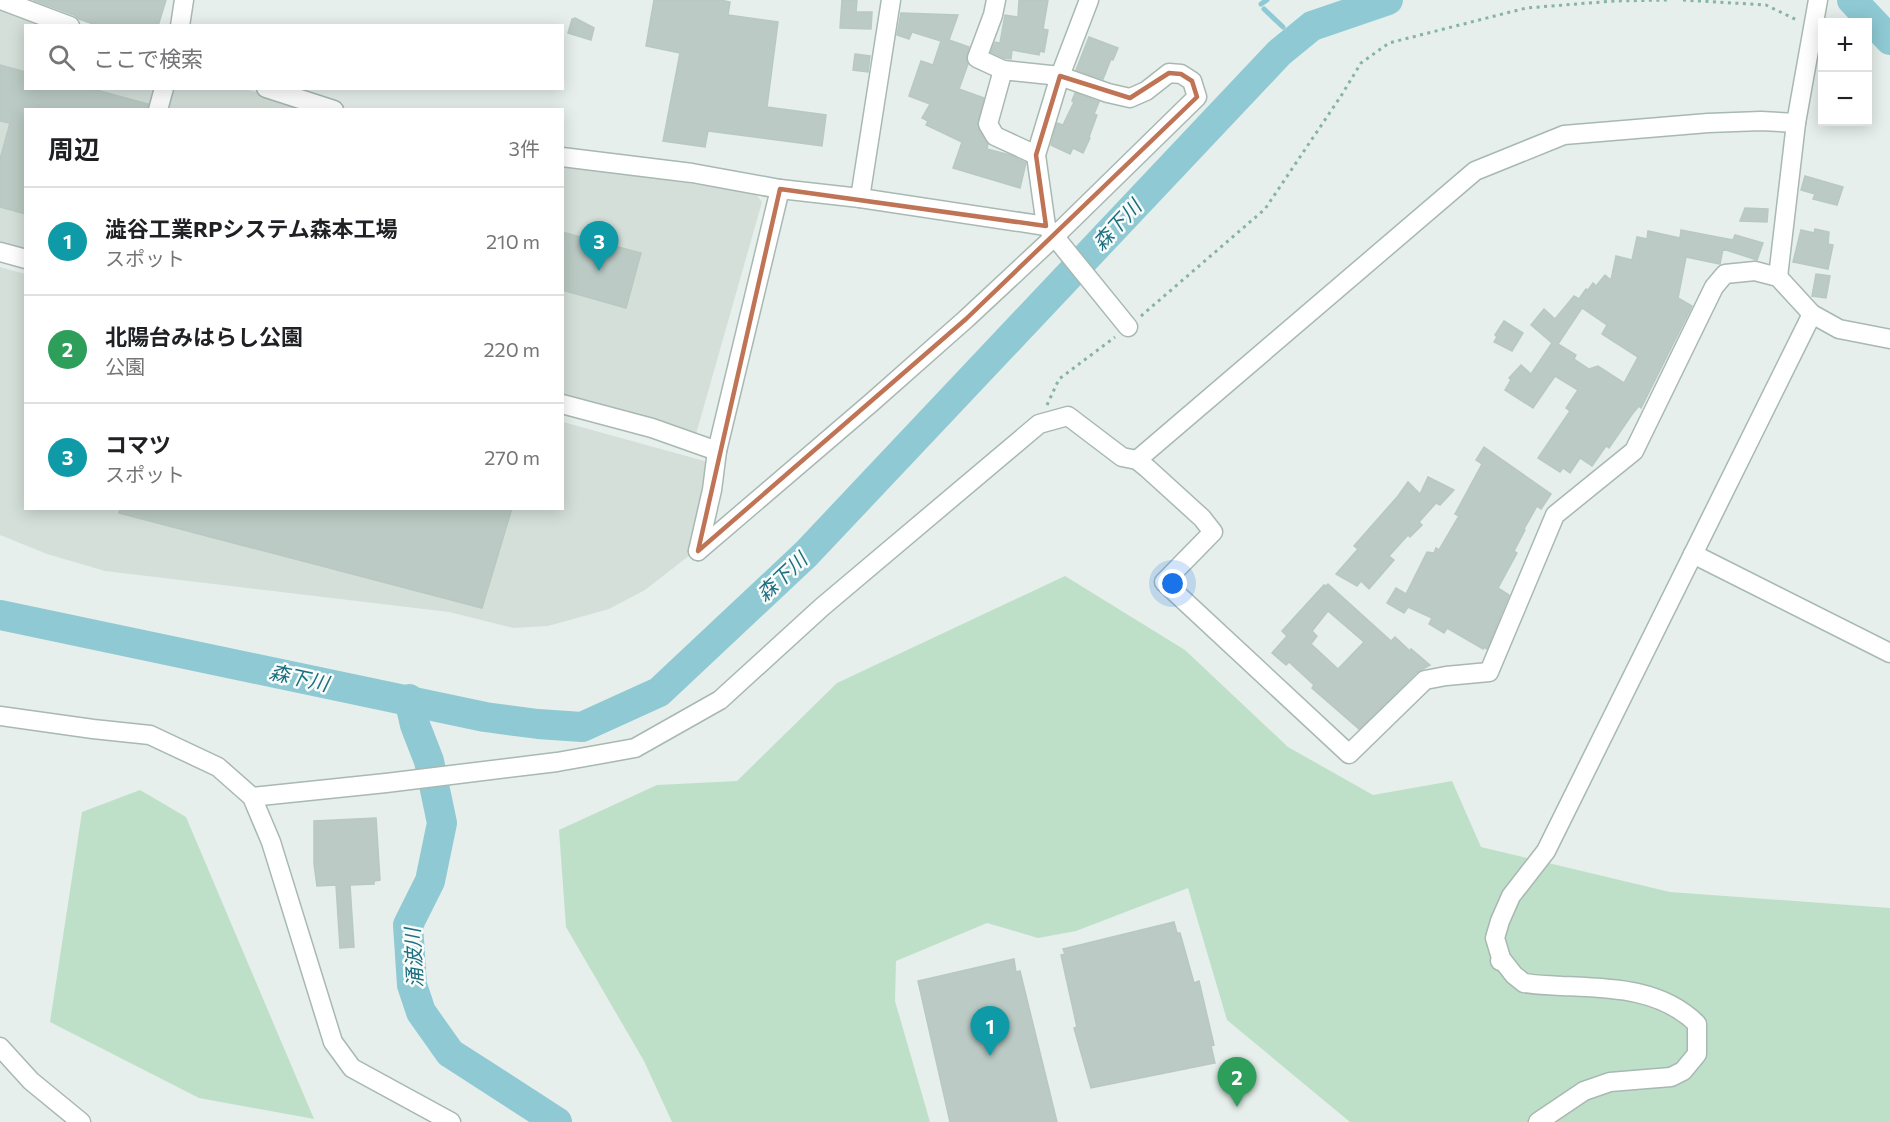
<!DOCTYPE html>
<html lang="ja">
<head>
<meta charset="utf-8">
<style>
	:root { --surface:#fff; --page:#f2f2f2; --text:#202124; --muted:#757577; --line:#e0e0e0; --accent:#2563eb }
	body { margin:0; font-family:Commissioner,"Noto Sans JP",sans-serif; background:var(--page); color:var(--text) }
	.controls { position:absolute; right:18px; top:18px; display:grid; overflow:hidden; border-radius:0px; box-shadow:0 3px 15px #0003 }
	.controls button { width:54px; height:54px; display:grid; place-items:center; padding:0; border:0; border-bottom:2px solid var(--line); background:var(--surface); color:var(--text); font:30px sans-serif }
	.you { position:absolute; left:1173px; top:584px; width:21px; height:21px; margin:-15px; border:4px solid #fff; border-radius:50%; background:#1a73e8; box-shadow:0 0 0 9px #1a73e833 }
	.badge { display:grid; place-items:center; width:39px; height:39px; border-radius:50%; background:var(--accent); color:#fff; font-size:20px; font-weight:700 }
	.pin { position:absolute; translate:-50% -50px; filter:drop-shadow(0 2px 3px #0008) }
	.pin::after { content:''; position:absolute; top:32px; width:21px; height:18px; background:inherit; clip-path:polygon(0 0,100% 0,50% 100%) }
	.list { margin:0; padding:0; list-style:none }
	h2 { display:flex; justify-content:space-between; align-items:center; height:78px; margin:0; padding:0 24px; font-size:26px }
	h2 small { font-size:20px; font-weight:400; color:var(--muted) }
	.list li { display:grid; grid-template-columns:39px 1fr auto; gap:18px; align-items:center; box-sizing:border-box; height:108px; padding:0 24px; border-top:2px solid var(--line) }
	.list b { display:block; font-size:22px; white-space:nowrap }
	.list p { margin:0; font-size:20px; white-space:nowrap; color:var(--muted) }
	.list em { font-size:20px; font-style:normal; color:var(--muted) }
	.icon { flex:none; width:33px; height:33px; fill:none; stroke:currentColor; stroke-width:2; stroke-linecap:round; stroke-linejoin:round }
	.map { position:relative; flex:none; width:1890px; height:1122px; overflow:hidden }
	.search { position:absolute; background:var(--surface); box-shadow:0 3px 15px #0003; left:24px; top:24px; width:540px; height:66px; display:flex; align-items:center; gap:15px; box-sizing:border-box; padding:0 21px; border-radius:0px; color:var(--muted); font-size:22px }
	.panel { position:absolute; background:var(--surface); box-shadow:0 3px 15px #0003; left:24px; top:108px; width:540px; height:402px; border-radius:0px }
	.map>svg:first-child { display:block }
</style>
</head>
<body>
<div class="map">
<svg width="1890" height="1122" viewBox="0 0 1890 1122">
	<rect width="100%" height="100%" fill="#e6efeb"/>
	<g fill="#d4dfda">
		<path d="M 0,4 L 61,25 L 26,26 L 26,88 L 245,89 L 315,109 L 26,110 L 25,250 L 0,242 Z"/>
		<path d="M 563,165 L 755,193 L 762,202 L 696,434 L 563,396 Z"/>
		<path d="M 0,267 L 25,274 L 26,508 L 562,508 L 563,422 L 708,462 L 690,555 L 645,590 L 609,609 L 548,626 L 513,628 L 449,612 L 105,571 L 47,554 L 0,535 Z"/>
	</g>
	<g fill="#bfe0c8">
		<path d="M 1065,576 L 1185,650 L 1288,747 L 1373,795 L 1452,781 L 1481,847 L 1670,892 L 1890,908 L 1890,1122 L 1350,1122 L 1227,1020 L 1188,888 L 1076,931 L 1038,938 L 987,923 L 896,961 L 895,1001 L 930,1122 L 672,1122 L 644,1061 L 566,927 L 559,830 L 657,785 L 737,781 L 837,683 Z"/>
		<path d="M 140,790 L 186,817 L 314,1119 L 199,1098 L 50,1022 L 82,812 Z"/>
	</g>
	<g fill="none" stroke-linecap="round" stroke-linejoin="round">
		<g stroke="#8ec9d4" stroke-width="5">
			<path d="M 1261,4 L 1267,0"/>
			<path d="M 1264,9 L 1283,27"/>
		</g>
		<g stroke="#8ec9d4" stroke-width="30">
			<path d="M 1852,0 L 1890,40"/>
			<path d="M 0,615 L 485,717 L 538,724 L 582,727 L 659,692 L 806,554 L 1279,53 L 1312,26 L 1388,0"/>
			<path d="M 409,699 L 415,725 L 429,761 L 442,823 L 430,881 L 408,925 L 412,985 L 421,1012 L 450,1053 L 557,1122"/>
		</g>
	</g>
	<g fill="#bbcac4" stroke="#b8c9c2" stroke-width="1.5" fill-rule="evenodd">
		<path d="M 33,0 L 166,0 L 158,26 L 99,26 L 79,19 L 74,15 Z"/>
		<path d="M 654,0 L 720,0 L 730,2 L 728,15 L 778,22 L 767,107 L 826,115 L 822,146 L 708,131 L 705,147 L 663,141 L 680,53 L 646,46 Z"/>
		<path d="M 842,0 L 857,0 L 856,12 L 872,12 L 871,29 L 840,28 Z"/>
		<path d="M 1019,0 L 1048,0 L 1043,29 L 1048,30 L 1044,52 L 1040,51 L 1039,55 L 1012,50 L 1011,59 L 1004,58 L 991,52 L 995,42 L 1000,43 L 1005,15 L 1018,17 Z"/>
		<path d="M 901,13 L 958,15 L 949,40 L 969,47 L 966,59 L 968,64 L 959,89 L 984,98 L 977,125 L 988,144 L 987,149 L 1010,155 L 1026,163 L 1020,188 L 953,168 L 962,142 L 926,125 L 928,121 L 922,118 L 930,104 L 909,96 L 921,61 L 933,65 L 941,41 L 912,32 L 909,39 L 897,35 Z"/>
		<path d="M 575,18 L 594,28 L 591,40 L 568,33 L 572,19 Z"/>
		<path d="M 1089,37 L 1118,48 L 1113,60 L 1111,59 L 1103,79 L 1076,70 Z"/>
		<path d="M 855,54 L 870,56 L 868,72 L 853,70 Z"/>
		<path d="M 0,65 L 26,72 L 26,88 L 89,88 L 148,104 L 147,110 L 26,110 L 26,214 L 0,207 L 0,159 L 10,123 L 0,121 Z"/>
		<path d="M 1075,93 L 1099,102 L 1094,114 L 1097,115 L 1089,137 L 1090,138 L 1083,153 L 1073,148 L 1070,154 L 1051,145 L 1057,123 L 1063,125 L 1074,102 L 1072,101 Z"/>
		<path d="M 1805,176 L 1843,187 L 1837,205 L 1813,199 L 1815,194 L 1801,190 Z"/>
		<path d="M 1745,208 L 1768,209 L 1767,222 L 1740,221 Z"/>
		<path d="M 1815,229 L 1829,232 L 1828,244 L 1833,245 L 1828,269 L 1793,262 L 1801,230 L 1814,233 Z"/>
		<path d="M 1681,230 L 1733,240 L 1735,235 L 1763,243 L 1757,260 L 1723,249 L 1720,264 L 1686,257 L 1678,298 L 1692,306 L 1641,408 L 1639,406 L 1633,413 L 1609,448 L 1606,446 L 1592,466 L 1580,458 L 1570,473 L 1563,468 L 1560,472 L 1538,458 L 1570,411 L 1566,408 L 1578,390 L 1555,376 L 1533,408 L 1505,390 L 1511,380 L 1509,378 L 1521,365 L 1531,374 L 1552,343 L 1531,325 L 1544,309 L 1555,319 L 1574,296 L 1579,299 L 1586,289 L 1588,290 L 1593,283 L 1596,286 L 1605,275 L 1611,280 L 1616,256 L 1632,260 L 1637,237 L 1647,239 L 1648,231 L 1680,238 ZM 1582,308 L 1607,325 L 1602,334 L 1638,357 L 1624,383 L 1598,366 L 1589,369 L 1574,359 L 1576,355 L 1558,344 Z"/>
		<path d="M 562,232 L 641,253 L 626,308 L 562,290 Z"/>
		<path d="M 1816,274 L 1830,276 L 1826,298 L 1812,296 Z"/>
		<path d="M 1504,321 L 1523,333 L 1512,351 L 1494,342 L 1497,337 L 1495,335 Z"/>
		<path d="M 1484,447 L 1551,494 L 1541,509 L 1537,506 L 1524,529 L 1525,530 L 1514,551 L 1517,553 L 1498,588 L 1509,595 L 1487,649 L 1483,647 L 1483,649 L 1447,628 L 1444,633 L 1429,624 L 1432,618 L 1408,607 L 1404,613 L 1387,603 L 1396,588 L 1406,594 L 1427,552 L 1434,553 L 1436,548 L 1439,550 L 1459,516 L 1455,514 L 1482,464 L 1476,460 Z"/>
		<path d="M 1428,477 L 1454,490 L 1440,505 L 1436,503 L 1419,522 L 1422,525 L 1410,537 L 1408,535 L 1389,556 L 1394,560 L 1369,589 L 1361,581 L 1357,586 L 1336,574 L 1358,549 L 1354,546 L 1398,496 L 1408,482 L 1420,494 Z"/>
		<path d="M 120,508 L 512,508 L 482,608 L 119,513 Z"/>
		<path d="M 1328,584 L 1391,641 L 1395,637 L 1410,651 L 1411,649 L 1430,665 L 1417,672 L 1359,729 L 1312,688 L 1314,685 L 1289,662 L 1286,665 L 1272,653 L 1287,636 L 1282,631 L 1324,585 L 1326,586 ZM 1328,611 L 1364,642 L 1338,669 L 1311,644 L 1317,636 L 1312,631 Z"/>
		<path d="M 376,818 L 380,880 L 374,881 L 374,884 L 350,885 L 354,947 L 340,948 L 336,885 L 317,886 L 314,864 L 314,821 Z"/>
		<path d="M 1174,922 L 1177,933 L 1180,933 L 1194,983 L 1199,981 L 1214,1045 L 1211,1046 L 1215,1063 L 1091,1088 L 1074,1028 L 1077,1027 L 1061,955 L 1065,954 L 1063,949 Z"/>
		<path d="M 1014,959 L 1016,972 L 1020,971 L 1057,1122 L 950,1122 L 918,981 Z"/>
	</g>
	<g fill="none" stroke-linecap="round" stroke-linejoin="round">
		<defs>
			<g id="minor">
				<path d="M 1,0 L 70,26"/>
				<path d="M 1089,0 L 1060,76 L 1036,155 L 1046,226 L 1128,327"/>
				<path d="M 180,26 L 184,0"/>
				<path d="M 1003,70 L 988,124 L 995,136 L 1036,155"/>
				<path d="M 266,88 L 334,110"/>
				<path d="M 158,110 L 164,88"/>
				<path d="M 562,157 L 692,173 L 780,189 L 860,198 L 1046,226"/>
				<path d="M 860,198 L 891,0"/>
				<path d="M 0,252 L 26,259"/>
				<path d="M 1778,277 L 1796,123 L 1818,0"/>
				<path d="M 562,404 L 652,428 L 717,451 L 780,189"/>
				<path d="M 1137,460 L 1475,171 L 1564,135 L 1708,123 L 1761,121 L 1796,123"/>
				<path d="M 698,551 L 871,403 L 966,319 L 1054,237 L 1197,97 L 1192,81 L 1181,74 L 1169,73 L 1146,91 L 1130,98 L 1108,93 L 1060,76 L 1003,70 L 977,58 L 993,15 L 996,0"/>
				<path d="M 698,551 L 712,490 L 717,451"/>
				<path d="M 1693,554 L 1890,653"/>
				<path d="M 0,716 L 93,729 L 150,735 L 218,767 L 252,797 L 271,842 L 333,1042 L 352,1068 L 451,1122"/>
				<path d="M 252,797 L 386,783 L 557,762 L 635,748 L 720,700 L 822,607 L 1039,424 L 1068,416 L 1122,457 L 1137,460 L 1147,468 L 1202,518 L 1213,532 L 1164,582 L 1349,754 L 1425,680 L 1446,676 L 1489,672 L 1555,515 L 1634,451 L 1714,287 L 1725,274 L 1755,271 L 1778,277 L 1812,314 L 1839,329 L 1890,339"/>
				<path d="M 1538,1122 L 1584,1091 L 1610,1082 L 1671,1077 L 1683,1071 L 1697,1054 L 1697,1024 C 1661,988 1609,988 1562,986 C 1549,985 1536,985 1524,983 L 1514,975 L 1503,961 L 1500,961 L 1501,958 L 1495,938 L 1500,921 L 1511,896 L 1546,851 L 1812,314"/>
			</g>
			<path id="tertiary" d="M 0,1047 L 31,1081 L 81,1122"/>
		</defs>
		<use href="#minor" stroke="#a8b8b2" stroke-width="21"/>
		<use href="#tertiary" stroke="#a8b8b2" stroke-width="21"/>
		<g stroke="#86b3a5" stroke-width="3" stroke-dasharray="3 4.5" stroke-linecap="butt">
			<path d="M 1683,0 L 1766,5 L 1797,20"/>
			<path d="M 1141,316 L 1265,209 L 1341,96 L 1361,63 L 1389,43 L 1526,8 L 1614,1 L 1667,0"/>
			<path d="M 1047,405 L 1059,379 L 1115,337"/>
		</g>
		<use href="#minor" stroke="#fff" stroke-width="18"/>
		<use href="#tertiary" stroke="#fff" stroke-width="18"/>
	</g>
	<path fill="none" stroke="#c07456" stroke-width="4.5" stroke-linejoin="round" d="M 1169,73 L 1181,74 L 1192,81 L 1197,97 L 966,319 L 698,551 L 780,189 L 1046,226 L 1036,155 L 1060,76 L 1130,98 Z"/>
	<g text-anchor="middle" stroke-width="5" stroke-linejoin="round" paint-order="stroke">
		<g font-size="20" font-style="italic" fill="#1c6f80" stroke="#f7fbf9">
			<text transform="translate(1117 225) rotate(-47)" y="7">森下川</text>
			<text transform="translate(782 577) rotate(-43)" y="7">森下川</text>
			<text transform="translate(299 678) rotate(12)" y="7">森下川</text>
			<text transform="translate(414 958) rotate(-93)" y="7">涌波川</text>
		</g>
	</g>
</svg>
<div class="controls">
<button>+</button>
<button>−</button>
</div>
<div class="you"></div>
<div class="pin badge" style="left:990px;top:1056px;background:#0f9aa8">1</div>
<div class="pin badge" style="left:1237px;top:1107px;background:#2e9e5b">2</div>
<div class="pin badge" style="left:599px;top:271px;background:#0f9aa8">3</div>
<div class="search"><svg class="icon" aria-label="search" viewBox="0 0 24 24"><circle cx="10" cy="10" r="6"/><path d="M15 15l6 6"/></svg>ここで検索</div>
<section class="panel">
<h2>周辺<small>3件</small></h2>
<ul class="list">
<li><span class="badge" style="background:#0f9aa8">1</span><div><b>澁谷工業RPシステム森本工場</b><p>スポット</p></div><em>210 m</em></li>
<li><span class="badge" style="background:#2e9e5b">2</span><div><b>北陽台みはらし公園</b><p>公園</p></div><em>220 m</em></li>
<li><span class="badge" style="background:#0f9aa8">3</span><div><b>コマツ</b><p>スポット</p></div><em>270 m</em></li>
</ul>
</section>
</div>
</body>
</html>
